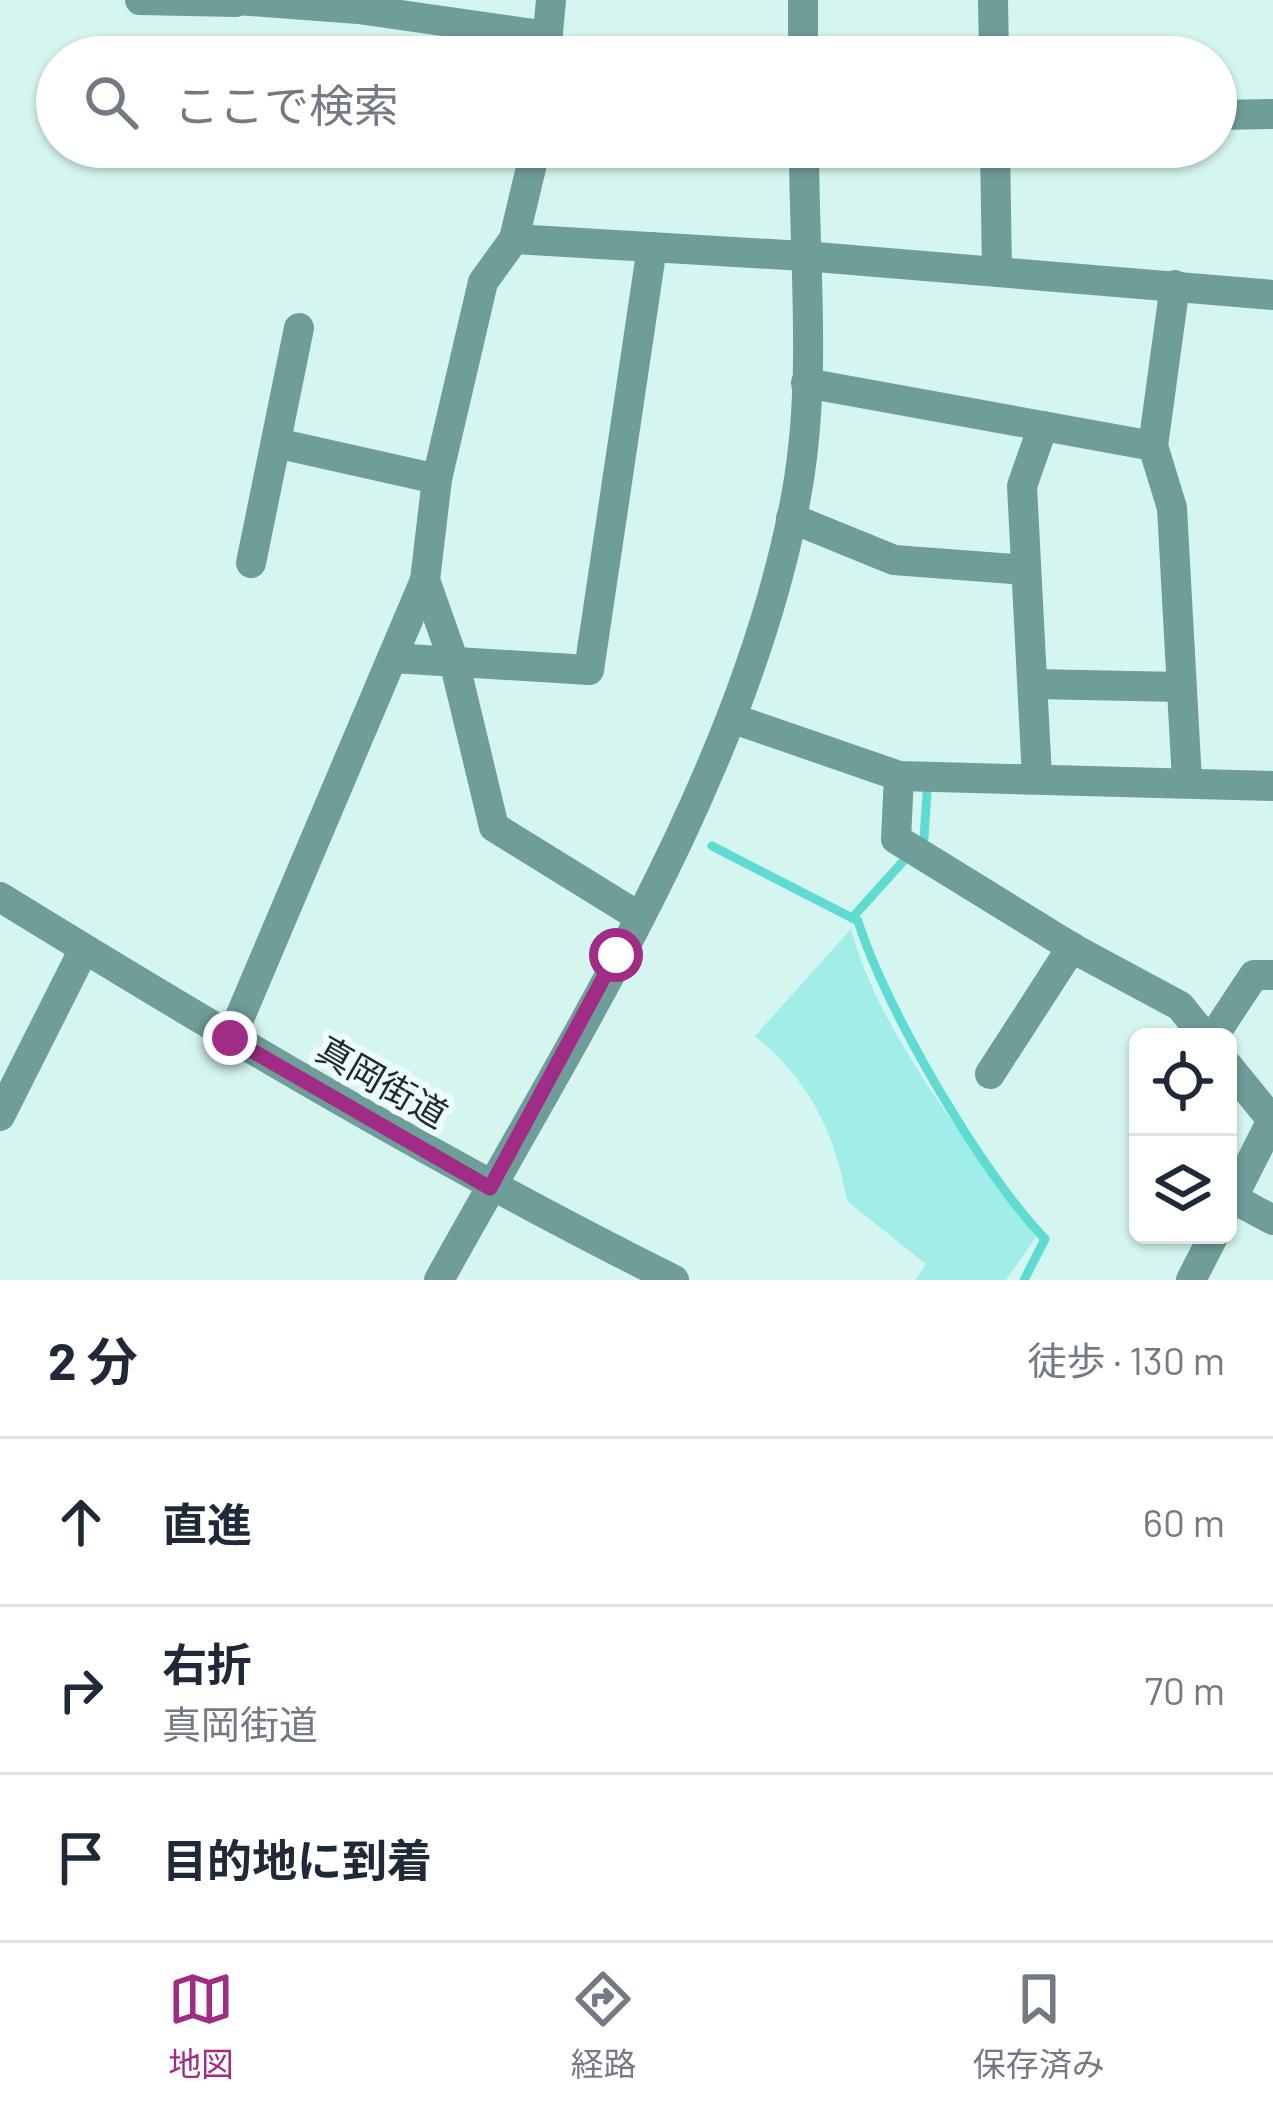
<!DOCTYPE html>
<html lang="ja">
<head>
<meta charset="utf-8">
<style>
	:root { --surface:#fff; --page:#f2f2f3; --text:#1f2937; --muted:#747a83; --line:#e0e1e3; --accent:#a02c86 }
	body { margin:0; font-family:Barlow,"Noto Sans JP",sans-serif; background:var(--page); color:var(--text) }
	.controls { position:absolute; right:36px; bottom:36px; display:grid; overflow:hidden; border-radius:18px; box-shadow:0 3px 9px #0004 }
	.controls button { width:108px; height:108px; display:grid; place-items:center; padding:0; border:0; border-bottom:3px solid var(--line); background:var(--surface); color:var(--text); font:60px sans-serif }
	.stop { position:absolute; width:36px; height:36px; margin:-27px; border:9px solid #a02c86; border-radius:50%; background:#fff }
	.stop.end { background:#a02c86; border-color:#fff; box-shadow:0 3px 12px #0008 }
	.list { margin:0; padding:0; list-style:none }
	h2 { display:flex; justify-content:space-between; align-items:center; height:156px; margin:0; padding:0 48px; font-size:51px }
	h2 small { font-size:39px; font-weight:400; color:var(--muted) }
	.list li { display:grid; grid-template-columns:78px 1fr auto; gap:36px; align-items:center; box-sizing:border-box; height:168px; padding:0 48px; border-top:3px solid var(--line) }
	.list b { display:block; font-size:45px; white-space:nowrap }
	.list p { margin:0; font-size:39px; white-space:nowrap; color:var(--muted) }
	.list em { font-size:39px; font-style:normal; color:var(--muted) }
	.icon { flex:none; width:66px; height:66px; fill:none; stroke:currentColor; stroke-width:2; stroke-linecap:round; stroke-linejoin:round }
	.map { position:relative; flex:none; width:1273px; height:1280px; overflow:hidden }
	.search { position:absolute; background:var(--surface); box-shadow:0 3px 9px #0004; left:36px; right:36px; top:36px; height:132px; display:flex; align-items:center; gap:30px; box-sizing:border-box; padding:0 42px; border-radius:66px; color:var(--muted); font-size:45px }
	.sheet { height:660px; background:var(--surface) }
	nav { display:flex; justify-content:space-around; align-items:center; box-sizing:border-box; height:168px; border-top:3px solid var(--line); background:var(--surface); font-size:33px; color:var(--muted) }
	nav a { display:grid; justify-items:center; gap:6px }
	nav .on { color:var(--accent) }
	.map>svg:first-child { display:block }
</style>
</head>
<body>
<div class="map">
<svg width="1273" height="1280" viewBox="0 0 1273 1280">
	<rect width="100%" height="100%" fill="#d5f5f1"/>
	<path fill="#a0eee7" d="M 851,929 C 877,1029 973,1154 1039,1233 L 1006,1280 L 915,1280 L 926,1264 L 847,1201 C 836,1134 808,1078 755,1036 Z"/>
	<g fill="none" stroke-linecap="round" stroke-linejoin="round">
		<g stroke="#60dbd2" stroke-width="9">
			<path d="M 712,846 L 858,921 C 885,1008 982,1174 1045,1239 L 1024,1280"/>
			<path d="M 852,918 L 924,838 L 927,793"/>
		</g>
		<g stroke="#6f9d99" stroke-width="30">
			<path d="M 140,0 L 236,2"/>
			<path d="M 237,0 L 358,9 L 548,36"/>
			<path d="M 803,0 L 803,57"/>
			<path d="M 993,0 L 994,57"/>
			<path d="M 546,54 L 551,0"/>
			<path d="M 1216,115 L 1273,114"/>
			<path d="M 536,147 L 514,239 L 483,282 L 437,479 L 425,580 L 455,665 L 494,827 L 638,916"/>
			<path d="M 995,147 L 997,271"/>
			<path d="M 514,239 L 804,256 L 1273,295"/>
			<path d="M 806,383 L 1153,446 L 1175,285"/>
			<path d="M 276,443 L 437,479"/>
			<path d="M 1153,446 L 1172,508 L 1187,781"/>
			<path d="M 791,518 L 894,560 L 1026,570"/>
			<path d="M 251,563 L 299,328"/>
			<path d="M 392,658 L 589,670 L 652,247"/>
			<path d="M 1033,684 L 1181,687"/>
			<path d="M 734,719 L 899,776 L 1273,786"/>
			<path d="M 899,776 L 896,839 L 1076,950 L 1180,1006 L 1205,1037"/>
			<path d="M 1037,778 L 1022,486 L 1043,426"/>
			<path d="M 0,897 C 221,1033 442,1164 674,1280"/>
			<path d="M 1213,1037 L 1254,975 L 1273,975"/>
			<path d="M 231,1038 L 425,580"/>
			<path d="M 1228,1066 L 1272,1120 L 1228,1207"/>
			<path d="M 990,1074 L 1072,947"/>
			<path d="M 0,1116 L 84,949"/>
			<path d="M 1232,1198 L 1273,1220"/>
			<path d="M 439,1280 C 574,1036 748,767 797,491 C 817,379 804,260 804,147"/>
			<path d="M 1191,1280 L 1214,1235"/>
		</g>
	</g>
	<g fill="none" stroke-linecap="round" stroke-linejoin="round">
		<path stroke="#a02c86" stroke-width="15" d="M 230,1038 L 490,1188 L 616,955"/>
	</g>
	<g text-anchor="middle" stroke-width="12" stroke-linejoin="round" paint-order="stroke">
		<g font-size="36" fill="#1f2b2a" stroke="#ecfffd">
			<text transform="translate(382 1082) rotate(30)" y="13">真岡街道</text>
		</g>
	</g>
</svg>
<div class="controls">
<button><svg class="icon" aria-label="locate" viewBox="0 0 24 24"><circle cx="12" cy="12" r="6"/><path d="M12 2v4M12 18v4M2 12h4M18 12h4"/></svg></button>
<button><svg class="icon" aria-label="layers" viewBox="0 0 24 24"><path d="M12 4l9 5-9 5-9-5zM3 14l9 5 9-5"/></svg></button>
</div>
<div class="stop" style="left:616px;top:955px"></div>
<div class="stop end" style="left:230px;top:1038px"></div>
<div class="search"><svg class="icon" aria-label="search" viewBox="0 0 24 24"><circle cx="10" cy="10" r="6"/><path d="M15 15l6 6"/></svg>ここで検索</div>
</div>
<section class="sheet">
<h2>2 分<small>徒歩 · 130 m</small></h2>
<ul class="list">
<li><svg class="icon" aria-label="ahead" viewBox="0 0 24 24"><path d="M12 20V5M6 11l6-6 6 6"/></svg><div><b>直進</b></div><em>60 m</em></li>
<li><svg class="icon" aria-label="right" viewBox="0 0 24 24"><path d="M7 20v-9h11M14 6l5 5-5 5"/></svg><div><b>右折</b><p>真岡街道</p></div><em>70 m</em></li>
<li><svg class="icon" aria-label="arrive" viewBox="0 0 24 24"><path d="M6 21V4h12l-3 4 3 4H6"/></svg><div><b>目的地に到着</b></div></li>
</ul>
</section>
<nav>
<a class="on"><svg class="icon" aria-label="map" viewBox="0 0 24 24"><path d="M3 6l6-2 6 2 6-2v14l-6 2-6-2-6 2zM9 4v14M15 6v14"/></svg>地図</a>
<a><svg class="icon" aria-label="directions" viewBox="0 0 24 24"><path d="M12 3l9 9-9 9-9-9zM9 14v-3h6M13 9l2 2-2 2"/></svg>経路</a>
<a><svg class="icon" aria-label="saved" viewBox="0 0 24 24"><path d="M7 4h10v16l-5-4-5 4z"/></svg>保存済み</a>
</nav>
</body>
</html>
